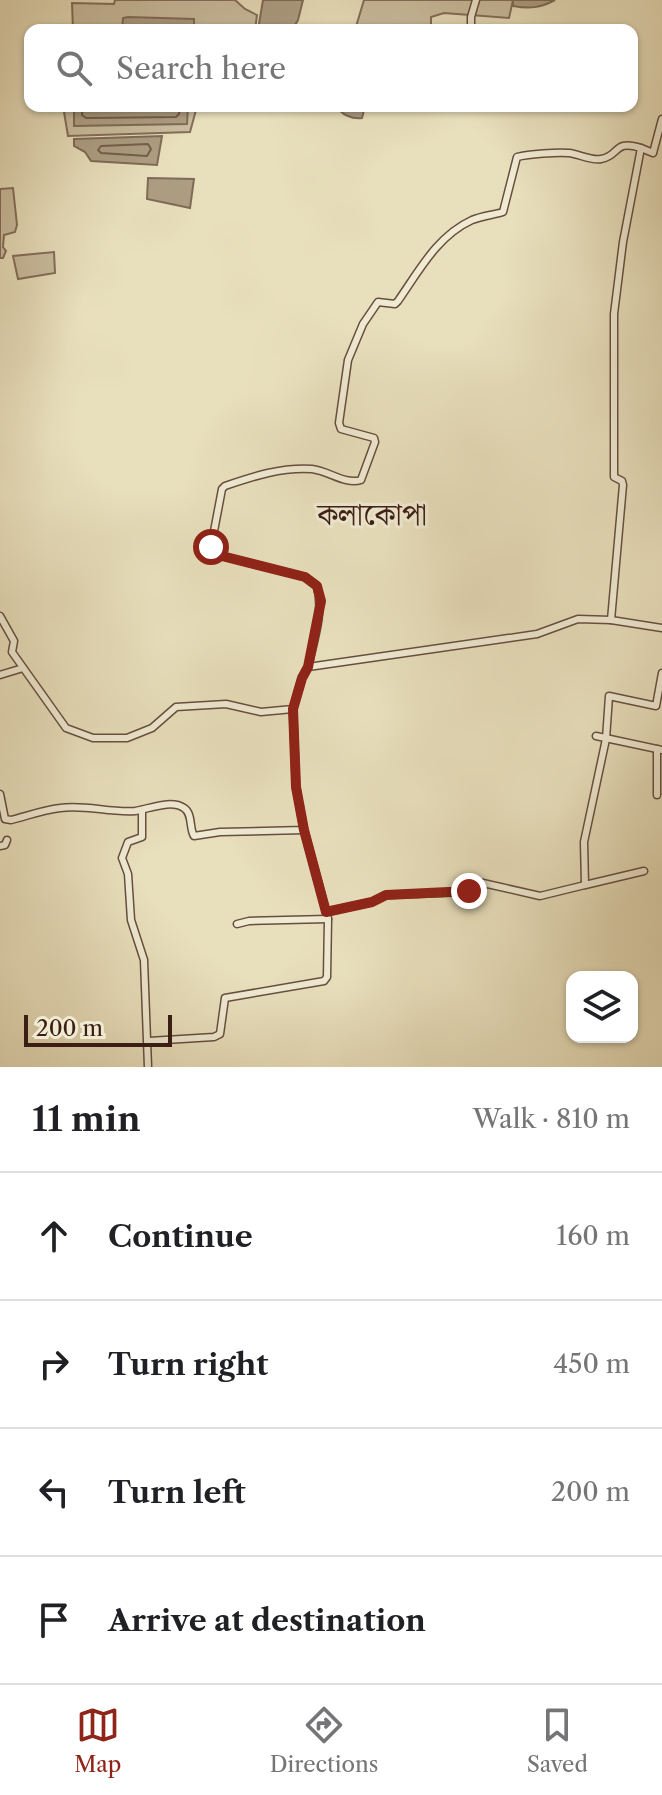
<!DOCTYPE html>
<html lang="en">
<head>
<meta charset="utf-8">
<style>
	:root { --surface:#fff; --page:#f6f6f6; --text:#202124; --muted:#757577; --line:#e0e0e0; --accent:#8f2418 }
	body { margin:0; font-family:"Libre Caslon Text","Noto Serif Bengali",serif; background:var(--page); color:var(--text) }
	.controls { position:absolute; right:24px; bottom:24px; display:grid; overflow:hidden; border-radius:16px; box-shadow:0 2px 6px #0004 }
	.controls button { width:72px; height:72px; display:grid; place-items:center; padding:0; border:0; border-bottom:2px solid var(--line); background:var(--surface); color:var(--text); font:40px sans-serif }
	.scale { position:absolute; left:24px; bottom:20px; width:148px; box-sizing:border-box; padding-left:8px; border:4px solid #3b1f15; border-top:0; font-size:22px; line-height:28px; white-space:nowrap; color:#3b1f15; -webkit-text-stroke:6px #f0ead3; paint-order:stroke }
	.stop { position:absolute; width:24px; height:24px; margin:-18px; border:6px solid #8f2418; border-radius:50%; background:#fff }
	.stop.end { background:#8f2418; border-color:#fff; box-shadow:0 2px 8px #0008 }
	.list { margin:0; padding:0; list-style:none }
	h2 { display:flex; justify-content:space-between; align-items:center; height:104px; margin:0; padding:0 32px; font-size:34px }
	h2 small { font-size:26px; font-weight:400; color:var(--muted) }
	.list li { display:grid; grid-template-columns:52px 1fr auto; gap:24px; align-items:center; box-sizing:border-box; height:128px; padding:0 32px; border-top:2px solid var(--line) }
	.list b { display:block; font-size:30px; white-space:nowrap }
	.list em { font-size:26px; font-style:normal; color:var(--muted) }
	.icon { flex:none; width:44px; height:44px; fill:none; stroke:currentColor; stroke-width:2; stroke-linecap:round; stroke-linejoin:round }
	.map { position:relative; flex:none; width:662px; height:1067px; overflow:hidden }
	.search { position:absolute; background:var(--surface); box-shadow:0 2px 6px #0004; left:24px; right:24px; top:24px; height:88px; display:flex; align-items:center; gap:20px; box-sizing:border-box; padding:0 28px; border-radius:16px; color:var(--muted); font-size:30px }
	.sheet { height:616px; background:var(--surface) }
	nav { display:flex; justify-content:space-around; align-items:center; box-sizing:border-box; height:112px; border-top:2px solid var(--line); background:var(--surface); font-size:22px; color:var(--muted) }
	nav a { display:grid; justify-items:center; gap:4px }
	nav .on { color:var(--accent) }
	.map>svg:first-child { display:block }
</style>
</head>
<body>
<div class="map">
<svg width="662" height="1067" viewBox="0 0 662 1067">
	<rect width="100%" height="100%" fill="#e8dfbc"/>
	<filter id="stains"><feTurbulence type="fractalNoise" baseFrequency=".0025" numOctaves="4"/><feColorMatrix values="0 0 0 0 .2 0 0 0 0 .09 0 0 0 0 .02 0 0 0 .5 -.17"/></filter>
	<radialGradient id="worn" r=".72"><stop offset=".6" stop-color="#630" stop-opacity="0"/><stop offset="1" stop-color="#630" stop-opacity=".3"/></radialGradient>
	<g fill="#cbbea0" stroke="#836e5a" stroke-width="2">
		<path d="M 115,0 L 235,0 L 245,9 L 257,15 L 255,30 L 73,30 L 72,3 L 114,4 Z"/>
		<path d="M 364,0 L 513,0 L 509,18 L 444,13 L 431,17 L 431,30 L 355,30 Z"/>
		<path d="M 63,106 L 222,106 L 221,110 L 196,110 L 190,132 L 68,136 Z"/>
		<path d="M 13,188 L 17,225 L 15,232 L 4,235 L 3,247 L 6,251 L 3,258 L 0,258 L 0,189 Z"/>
		<path d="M 54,252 L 55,273 L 18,279 L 13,256 Z"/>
	</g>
	<g fill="#ad9e83" stroke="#7f6b57" stroke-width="2">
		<path d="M 263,0 L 303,0 L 298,20 L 292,30 L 258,30 Z"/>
		<path d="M 513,0 L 555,0 C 540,8 530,9 513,6 Z"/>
		<path d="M 128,17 L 194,19 L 194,30 L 122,30 L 123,18 Z"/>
		<path d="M 74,106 L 188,106 L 187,124 L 74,126 Z"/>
		<path d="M 337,106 L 365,106 L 362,118 C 352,119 341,115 337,106 Z"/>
		<path d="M 162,136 L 157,165 L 91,161 L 85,152 L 74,146 L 74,139 Z"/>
		<path d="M 148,178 L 194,179 L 190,208 L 147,199 Z"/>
	</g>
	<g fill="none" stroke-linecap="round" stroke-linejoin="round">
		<g stroke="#745e4c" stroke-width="2">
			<path d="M 82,106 L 82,115 L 86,118 L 176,117 L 179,114 L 180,106"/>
			<path d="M 148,144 L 151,149 L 147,156 L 101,153 L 98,150 L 101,146 Z"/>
		</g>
		<defs>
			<g id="minor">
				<path d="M 471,30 L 471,17 L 476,0"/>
				<path d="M 0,616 L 14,641 L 12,652 L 66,728 L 93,738 L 127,738 L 152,728 L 176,707 L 226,704 L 261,712 L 293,709 L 302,678 L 308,667 L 537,634 L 578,619 L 611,620 L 623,485 L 622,481 L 614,477 L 614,314 L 623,242 L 641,148 L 653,153 L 662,119"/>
				<path d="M 611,620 L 662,628"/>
				<path d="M 308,667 C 314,640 324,613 317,586 L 305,577 L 214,554 L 211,547 L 222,489 L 225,486 C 254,476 282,467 312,469 C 329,471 345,485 361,480 L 375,442 L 374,438 L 341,429 L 339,423 L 348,360 L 363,324 L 378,302 L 395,304 L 398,301 C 419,271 437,236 472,220 C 482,216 493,215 503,212 L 517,157 C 529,154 557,152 569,153 C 579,154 591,161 601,159 C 620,156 613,139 641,148"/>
				<path d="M 0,675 L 23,668"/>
				<path d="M 596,736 L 662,750"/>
				<path d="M 0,794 L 5,819 L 11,820 C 27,816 43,810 60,808 C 84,804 110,813 135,811 C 149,809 171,799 184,808 C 193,814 189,828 194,836 L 220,832 L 304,830 L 296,787 L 293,709"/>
				<path d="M 657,795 L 657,749"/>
				<path d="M 142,810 L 142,837 L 128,842 L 122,858 L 128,874 L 131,920 L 144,960 L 148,1067"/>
				<path d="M 0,846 L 5,845 L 7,840"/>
				<path d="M 644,871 L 585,885 L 584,842 L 606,739 L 609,696 L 656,706 L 662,673"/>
				<path d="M 326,912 L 372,902 L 386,895 L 467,892 L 474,881 L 540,896 L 585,885"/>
				<path d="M 237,924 L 249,921 L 328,919"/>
				<path d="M 149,1041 L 214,1037 L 220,1034 L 225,998 L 324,981 L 327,977 L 328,919 L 304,830"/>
			</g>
		</defs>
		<use href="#minor" stroke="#664f3f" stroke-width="9"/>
		<use href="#minor" stroke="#f0ead3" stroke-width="6"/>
	</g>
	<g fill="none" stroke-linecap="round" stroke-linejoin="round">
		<path stroke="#8f2418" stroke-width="10" d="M 211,547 L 214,554 L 305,577 L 317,586 L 321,601 L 308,667 L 302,678 L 293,709 L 296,787 L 304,830 L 326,912 L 372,902 L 386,895 L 469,891"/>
	</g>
	<g text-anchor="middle" stroke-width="6" stroke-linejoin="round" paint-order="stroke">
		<g font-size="30" fill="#3b1f15" stroke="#f0ead3">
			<text x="372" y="525">কলাকোপা</text>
		</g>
	</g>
	<rect width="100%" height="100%" filter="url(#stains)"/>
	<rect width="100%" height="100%" fill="url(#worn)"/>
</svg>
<div class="controls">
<button><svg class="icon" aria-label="layers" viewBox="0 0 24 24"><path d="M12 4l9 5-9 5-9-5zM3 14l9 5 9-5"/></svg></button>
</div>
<div class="scale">200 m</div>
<div class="stop" style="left:211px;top:547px"></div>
<div class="stop end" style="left:469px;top:891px"></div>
<div class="search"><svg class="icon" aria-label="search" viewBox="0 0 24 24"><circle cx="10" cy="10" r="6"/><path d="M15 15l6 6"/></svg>Search here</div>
</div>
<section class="sheet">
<h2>11 min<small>Walk · 810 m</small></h2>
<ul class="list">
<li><svg class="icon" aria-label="ahead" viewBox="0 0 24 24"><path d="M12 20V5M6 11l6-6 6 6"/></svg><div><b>Continue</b></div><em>160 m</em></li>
<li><svg class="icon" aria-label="right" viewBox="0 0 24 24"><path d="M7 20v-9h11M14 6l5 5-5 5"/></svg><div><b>Turn right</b></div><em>450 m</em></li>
<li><svg class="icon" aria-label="left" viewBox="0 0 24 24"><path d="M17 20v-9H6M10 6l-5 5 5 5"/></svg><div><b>Turn left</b></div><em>200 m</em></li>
<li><svg class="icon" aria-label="arrive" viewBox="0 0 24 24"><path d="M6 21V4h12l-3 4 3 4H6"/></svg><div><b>Arrive at destination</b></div></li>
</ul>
</section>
<nav>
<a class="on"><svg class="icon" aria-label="map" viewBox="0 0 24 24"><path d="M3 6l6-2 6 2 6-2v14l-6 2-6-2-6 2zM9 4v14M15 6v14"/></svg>Map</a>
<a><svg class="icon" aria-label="directions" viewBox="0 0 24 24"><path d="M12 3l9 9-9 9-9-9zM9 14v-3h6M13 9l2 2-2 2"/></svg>Directions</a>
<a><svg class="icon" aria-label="saved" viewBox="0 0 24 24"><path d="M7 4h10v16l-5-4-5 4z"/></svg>Saved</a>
</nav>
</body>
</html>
